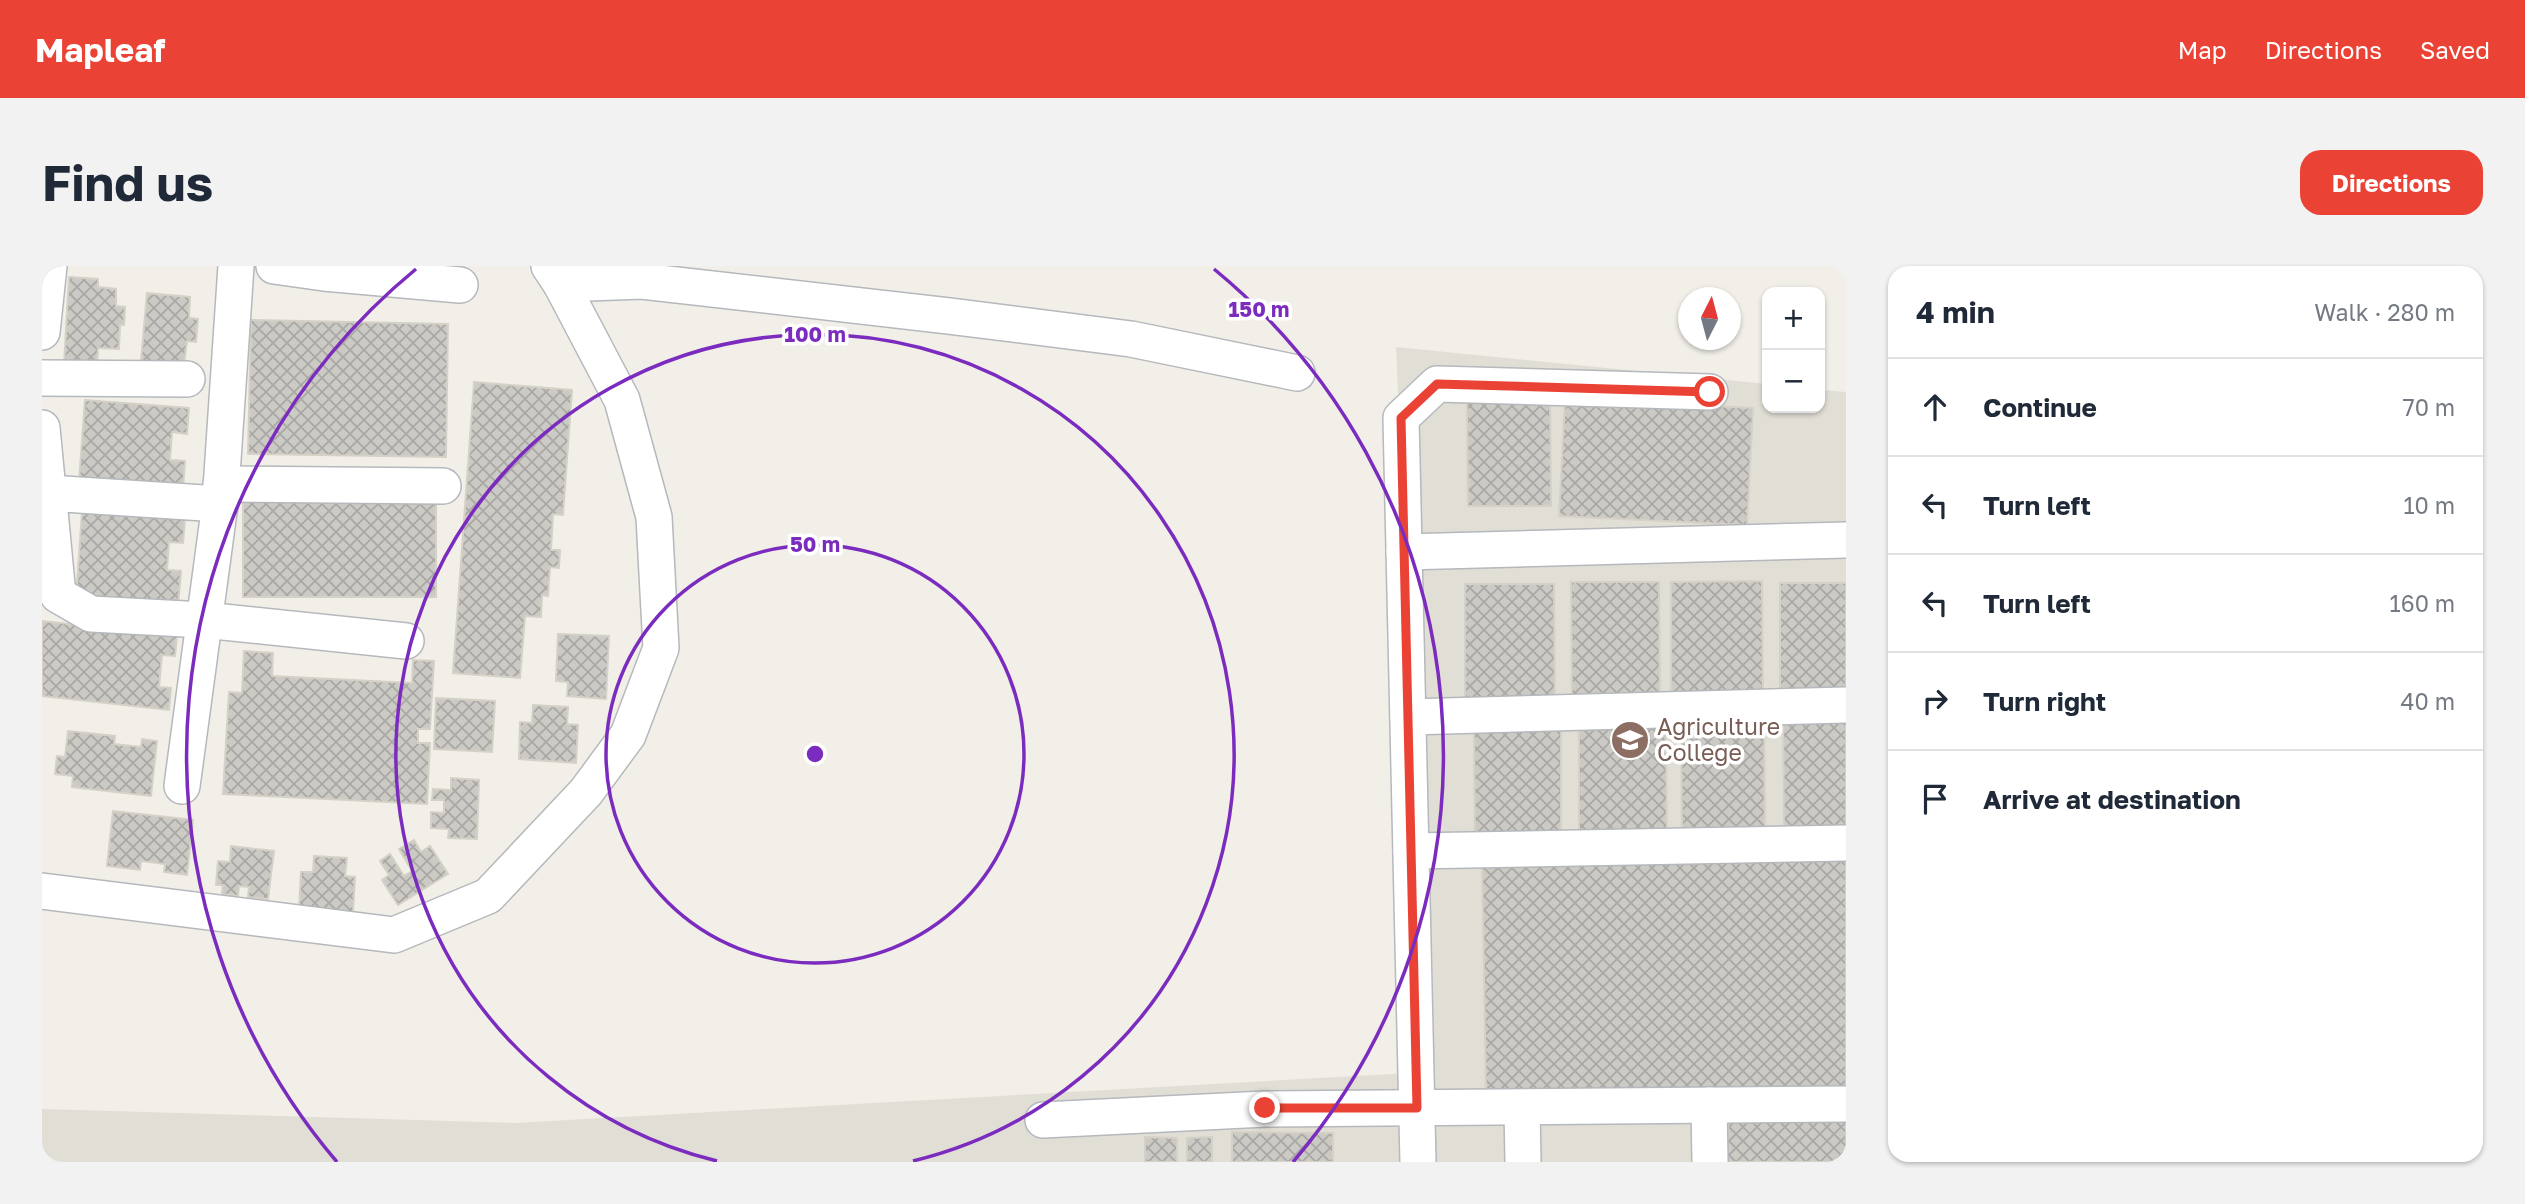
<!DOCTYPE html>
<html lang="en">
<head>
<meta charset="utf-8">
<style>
	:root { --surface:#fff; --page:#f2f2f3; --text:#1f2937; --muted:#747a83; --line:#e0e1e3; --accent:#ea4335 }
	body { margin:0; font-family:"Golos Text",sans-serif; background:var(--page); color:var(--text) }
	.controls { position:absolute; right:21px; top:21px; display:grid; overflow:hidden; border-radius:14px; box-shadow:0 2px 5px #0004 }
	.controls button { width:63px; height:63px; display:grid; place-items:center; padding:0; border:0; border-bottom:2px solid var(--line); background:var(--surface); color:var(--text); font:35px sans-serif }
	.compass { position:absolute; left:1636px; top:21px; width:63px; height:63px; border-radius:50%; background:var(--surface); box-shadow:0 2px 5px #0004; rotate:6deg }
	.stop { position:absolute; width:21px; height:21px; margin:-16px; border:5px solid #ea4335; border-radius:50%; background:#fff }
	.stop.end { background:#ea4335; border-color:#fff; box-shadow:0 2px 7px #0008 }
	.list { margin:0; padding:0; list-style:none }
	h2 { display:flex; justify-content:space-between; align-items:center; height:91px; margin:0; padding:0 28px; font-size:30px }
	h2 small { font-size:23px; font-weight:400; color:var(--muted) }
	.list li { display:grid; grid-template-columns:46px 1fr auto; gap:21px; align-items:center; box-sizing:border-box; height:98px; padding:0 28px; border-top:2px solid var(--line) }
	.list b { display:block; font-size:26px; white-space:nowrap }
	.list em { font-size:23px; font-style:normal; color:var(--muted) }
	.icon { flex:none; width:38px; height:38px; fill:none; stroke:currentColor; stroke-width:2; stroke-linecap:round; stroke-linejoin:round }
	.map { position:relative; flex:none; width:1804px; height:896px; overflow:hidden; border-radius:21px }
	header { display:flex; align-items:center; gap:42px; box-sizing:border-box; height:98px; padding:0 35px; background:var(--accent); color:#fff }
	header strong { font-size:33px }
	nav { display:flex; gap:38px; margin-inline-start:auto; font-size:24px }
	.intro { display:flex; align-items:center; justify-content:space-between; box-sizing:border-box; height:168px; padding:0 42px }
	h1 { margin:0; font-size:49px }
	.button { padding:18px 32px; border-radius:21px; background:var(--accent); color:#fff; font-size:24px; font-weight:700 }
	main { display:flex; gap:42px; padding:0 42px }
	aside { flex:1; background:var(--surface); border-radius:21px; box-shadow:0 2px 5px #0004 }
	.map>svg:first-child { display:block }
</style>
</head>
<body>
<header>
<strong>Mapleaf</strong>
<nav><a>Map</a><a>Directions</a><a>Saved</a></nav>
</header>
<div class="intro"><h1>Find us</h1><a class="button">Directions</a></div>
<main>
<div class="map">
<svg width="1804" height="896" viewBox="0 0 1804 896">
	<defs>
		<pattern id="building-cross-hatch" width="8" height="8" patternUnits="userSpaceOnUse" patternTransform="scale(1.75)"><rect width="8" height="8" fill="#cccac5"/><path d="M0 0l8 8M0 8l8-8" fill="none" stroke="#a9a8a4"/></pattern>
	</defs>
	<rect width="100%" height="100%" fill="#f1efe8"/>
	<path fill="#e1ded6" d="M 1354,81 L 1725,118 L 1725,142 L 1778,142 L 1778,124 L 1804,126 L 1804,896 L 0,896 L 0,843 L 473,857 L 1387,806 Z"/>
	<g fill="url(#building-cross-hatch)" stroke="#d6d1c6" stroke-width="2">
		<path d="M 27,11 L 56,13 L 56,21 L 74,23 L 74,40 L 83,41 L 82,59 L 78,59 L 77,83 L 56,82 L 55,101 L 22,99 Z"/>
		<path d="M 105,27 L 148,31 L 147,52 L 156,53 L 154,76 L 145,75 L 142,98 L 99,95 Z"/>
		<path d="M 209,54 L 406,58 L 404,191 L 206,188 Z"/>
		<path d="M 432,116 L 530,124 L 521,249 L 511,248 L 509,284 L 518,284 L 517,302 L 508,301 L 506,330 L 500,329 L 499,351 L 483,350 L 478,412 L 411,407 Z"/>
		<path d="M 1508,131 L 1509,240 L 1426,240 L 1425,132 Z"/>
		<path d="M 1523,133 L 1711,142 L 1705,259 L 1517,250 Z"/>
		<path d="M 43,134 L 147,142 L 145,168 L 130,166 L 128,194 L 143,195 L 141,222 L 37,215 Z"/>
		<path d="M 201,236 L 394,237 L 394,331 L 201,331 Z"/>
		<path d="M 40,246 L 143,253 L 141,277 L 127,276 L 125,304 L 139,305 L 136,340 L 34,332 Z"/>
		<path d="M 1720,315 L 1721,428 L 1629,429 L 1629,316 Z"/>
		<path d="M 1529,316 L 1617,316 L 1618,432 L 1530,433 Z"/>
		<path d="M 1738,317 L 1804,317 L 1804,431 L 1738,432 Z"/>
		<path d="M 1423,318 L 1512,318 L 1513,439 L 1423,439 Z"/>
		<path d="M 0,355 L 135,370 L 133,390 L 120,389 L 117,421 L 129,422 L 127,444 L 0,430 Z"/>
		<path d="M 516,368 L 567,370 L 564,433 L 525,430 L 526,416 L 514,415 Z"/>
		<path d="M 202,385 L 231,387 L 230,410 L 370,417 L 371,394 L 392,395 L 388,463 L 376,463 L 376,477 L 388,477 L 385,538 L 181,528 L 187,426 L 200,427 Z"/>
		<path d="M 394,432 L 453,435 L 450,486 L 392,483 Z"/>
		<path d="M 491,439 L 526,441 L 525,458 L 536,459 L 534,497 L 477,493 L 478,456 L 490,457 Z"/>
		<path d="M 1741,448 L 1804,448 L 1804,565 L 1742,566 Z"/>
		<path d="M 1639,449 L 1722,449 L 1723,565 L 1640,565 Z"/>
		<path d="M 1537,453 L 1624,453 L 1625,570 L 1537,570 Z"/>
		<path d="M 1519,454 L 1519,571 L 1433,571 L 1432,455 Z"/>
		<path d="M 26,465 L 73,470 L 72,478 L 99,481 L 100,473 L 115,475 L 109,530 L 30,521 L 31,510 L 13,508 L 15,490 L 23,491 Z"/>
		<path d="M 409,512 L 437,514 L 435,573 L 406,572 L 407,563 L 389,562 L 389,546 L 402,547 L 402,534 L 390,534 L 391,523 L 409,524 Z"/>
		<path d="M 71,545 L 151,554 L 145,609 L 122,606 L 123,598 L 99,595 L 98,604 L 65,600 Z"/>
		<path d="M 372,574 L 379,586 L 388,580 L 406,608 L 356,639 L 340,614 L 347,609 L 338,595 L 348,588 L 362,610 L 370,605 L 357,583 Z"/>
		<path d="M 189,580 L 232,585 L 226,633 L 206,631 L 207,621 L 197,620 L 196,630 L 180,628 L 181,619 L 174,619 L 176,595 L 188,596 Z"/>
		<path d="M 1804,585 L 1804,821 L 1444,827 L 1440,591 Z"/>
		<path d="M 272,590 L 305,592 L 303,610 L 313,611 L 311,646 L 257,644 L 259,606 L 271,606 Z"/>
		<path d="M 1687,848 L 1804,853 L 1804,896 L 1684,896 Z"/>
		<path d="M 1190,866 L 1291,867 L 1291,896 L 1190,896 Z"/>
		<path d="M 1103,871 L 1135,872 L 1135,896 L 1103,896 Z"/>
		<path d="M 1170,871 L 1170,896 L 1145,896 L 1145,872 Z"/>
	</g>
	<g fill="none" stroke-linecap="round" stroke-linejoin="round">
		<defs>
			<g id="minor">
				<path d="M 232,0 L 282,7 L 418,19"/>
				<path d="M 519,18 L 600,15 L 907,50 L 1089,73 L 1255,107"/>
				<path d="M 0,66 L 7,0"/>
				<path d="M 0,112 L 145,113"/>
				<path d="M 0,162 L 16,329 L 49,348 L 162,354 L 364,375"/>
				<path d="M 179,218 L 401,220"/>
				<path d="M 6,227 L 178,238"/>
				<path d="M 1362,286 L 1804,274"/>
				<path d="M 1366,451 L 1804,439"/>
				<path d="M 140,520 L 178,238 L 194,0"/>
				<path d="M 1369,585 L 1804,577"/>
				<path d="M 0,625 L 352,669 L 446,630 L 544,526 L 586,469 L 619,382 L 612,251 L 580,134 L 519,18 L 507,0"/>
				<path d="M 1667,839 L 1668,896"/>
				<path d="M 1480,842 L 1481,896"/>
				<path d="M 1001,854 L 1223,843 L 1804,838"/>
				<path d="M 1376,896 L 1359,152 L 1395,118 L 1668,126"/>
			</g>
		</defs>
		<use href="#minor" stroke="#b5b8bc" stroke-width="38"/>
		<use href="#minor" stroke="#fff" stroke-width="35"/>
	</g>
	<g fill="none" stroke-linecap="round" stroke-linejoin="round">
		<path stroke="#ea4335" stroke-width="9" d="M 1223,842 L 1375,842 L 1359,152 L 1395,118 L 1668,126"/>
	</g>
	<g fill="none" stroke="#7b2cbf" stroke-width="3.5">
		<circle cx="773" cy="488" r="209"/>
		<path d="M675 895A419 419 0 1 1 871 895"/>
		<path d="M295 896A628 628 0 0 1 374 3M1172 3A628 628 0 0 1 1251 896"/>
	</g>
	<defs>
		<symbol id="university-disc" viewBox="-11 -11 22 22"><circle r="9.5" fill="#8d6e63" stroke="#fff"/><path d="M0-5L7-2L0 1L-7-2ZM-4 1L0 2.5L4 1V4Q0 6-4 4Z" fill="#fff"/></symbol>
	</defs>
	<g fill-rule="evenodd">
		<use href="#university-disc" x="1566" y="452" width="44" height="44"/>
	</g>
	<g text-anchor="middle" stroke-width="7" stroke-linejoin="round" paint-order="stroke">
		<g font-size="23" fill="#785e54" stroke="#fff" text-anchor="start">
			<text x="1615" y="469">Agriculture<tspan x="1615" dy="26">College</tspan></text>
		</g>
	</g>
	<circle cx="773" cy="488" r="10" fill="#7b2cbf" stroke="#fff" stroke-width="3.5"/>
	<g font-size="21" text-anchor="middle" font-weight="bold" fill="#7b2cbf" stroke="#fff" stroke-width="7" stroke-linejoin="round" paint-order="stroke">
		<text x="1217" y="51">150 m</text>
		<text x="773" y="76">100 m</text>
		<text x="773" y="286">50 m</text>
	</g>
</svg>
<div class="controls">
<button>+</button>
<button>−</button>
</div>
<svg class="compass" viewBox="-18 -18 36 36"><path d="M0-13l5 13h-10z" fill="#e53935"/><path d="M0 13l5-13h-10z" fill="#747a83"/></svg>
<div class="stop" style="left:1668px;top:126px"></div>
<div class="stop end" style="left:1223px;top:842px"></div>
</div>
<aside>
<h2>4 min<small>Walk · 280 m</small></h2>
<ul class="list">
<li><svg class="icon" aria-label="ahead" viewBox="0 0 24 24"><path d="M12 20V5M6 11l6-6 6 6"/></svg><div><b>Continue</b></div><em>70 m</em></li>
<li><svg class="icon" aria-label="left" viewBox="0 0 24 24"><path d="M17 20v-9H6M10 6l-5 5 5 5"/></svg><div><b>Turn left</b></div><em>10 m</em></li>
<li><svg class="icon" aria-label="left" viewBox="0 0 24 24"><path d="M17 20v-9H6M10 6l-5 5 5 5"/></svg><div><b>Turn left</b></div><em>160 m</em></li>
<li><svg class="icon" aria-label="right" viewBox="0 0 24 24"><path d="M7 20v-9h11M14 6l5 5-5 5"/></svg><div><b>Turn right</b></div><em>40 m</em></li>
<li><svg class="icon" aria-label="arrive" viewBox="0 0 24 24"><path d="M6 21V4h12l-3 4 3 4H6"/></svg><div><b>Arrive at destination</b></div></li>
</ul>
</aside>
</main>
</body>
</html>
